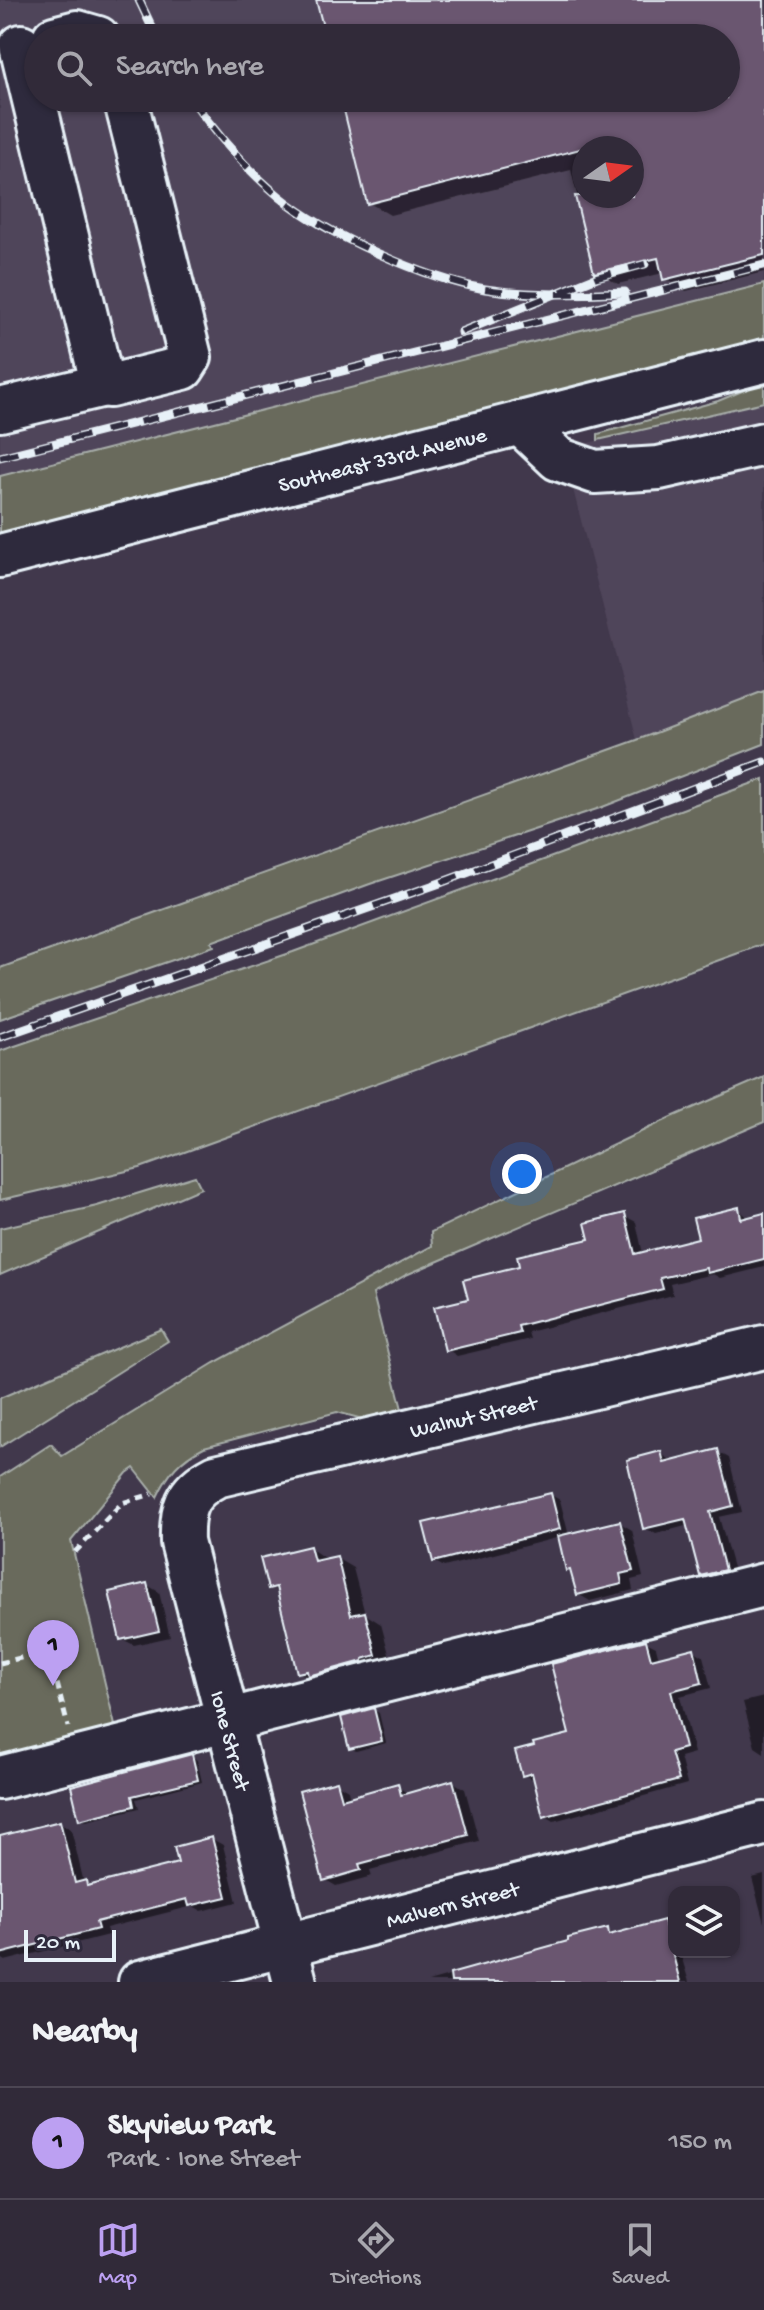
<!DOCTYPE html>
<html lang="en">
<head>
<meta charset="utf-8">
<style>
	:root { --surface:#312a39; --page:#3d3644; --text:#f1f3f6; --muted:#a8a7ae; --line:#4c4653; --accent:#bca0f2 }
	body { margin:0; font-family:"Gochi Hand",sans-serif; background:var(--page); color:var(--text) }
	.controls { position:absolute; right:24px; bottom:24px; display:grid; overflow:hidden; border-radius:16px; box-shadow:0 2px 6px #0004 }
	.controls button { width:72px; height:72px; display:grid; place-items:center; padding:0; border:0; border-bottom:2px solid var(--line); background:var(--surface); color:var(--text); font:40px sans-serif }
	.compass { position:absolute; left:572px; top:136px; width:72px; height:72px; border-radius:50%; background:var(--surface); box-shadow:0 2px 6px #0004; rotate:76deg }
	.scale { position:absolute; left:24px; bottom:20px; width:92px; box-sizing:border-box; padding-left:8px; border:4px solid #e8f1f8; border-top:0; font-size:22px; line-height:28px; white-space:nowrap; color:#e8f1f8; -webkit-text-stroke:6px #2f2a3d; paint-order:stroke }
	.you { position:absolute; left:522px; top:1174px; width:28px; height:28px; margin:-20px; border:6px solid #fff; border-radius:50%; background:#1a73e8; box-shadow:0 0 0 12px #1a73e833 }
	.badge { display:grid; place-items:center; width:52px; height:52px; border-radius:50%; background:var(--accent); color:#111; font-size:26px; font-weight:700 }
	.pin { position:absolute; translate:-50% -66px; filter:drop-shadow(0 2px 4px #0008) }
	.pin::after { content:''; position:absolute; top:42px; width:28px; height:24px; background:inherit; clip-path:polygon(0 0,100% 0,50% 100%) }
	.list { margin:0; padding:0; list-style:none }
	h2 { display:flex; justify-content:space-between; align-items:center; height:104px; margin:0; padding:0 32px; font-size:34px }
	h2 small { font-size:26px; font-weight:400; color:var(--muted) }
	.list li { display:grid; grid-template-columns:52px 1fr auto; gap:24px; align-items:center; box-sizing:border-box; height:112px; padding:0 32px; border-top:2px solid var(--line) }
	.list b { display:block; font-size:30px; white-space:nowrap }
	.list p { margin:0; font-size:26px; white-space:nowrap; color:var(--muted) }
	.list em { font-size:26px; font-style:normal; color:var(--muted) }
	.icon { flex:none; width:44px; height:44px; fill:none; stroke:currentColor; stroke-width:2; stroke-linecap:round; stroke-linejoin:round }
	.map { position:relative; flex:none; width:764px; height:1982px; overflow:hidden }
	.search { position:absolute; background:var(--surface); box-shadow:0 2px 6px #0004; left:24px; right:24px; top:24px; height:88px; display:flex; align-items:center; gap:20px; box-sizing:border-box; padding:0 28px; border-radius:44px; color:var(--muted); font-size:30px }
	.sheet { height:216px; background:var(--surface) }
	nav { display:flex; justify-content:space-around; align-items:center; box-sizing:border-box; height:112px; border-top:2px solid var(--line); background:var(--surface); font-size:22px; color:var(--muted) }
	nav a { display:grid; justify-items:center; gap:4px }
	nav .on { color:var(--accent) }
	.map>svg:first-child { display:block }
</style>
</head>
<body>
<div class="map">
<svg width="764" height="1982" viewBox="0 0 764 1982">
	<rect width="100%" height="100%" fill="#41384c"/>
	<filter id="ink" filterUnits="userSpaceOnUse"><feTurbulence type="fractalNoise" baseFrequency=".0125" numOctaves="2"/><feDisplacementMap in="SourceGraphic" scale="16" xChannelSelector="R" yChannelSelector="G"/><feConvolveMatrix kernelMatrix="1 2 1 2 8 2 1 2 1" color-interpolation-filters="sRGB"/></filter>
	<g filter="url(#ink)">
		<g fill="#50455a" fill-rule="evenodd">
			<path d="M 0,0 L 764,0 L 764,284 L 0,476 ZM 38,38 L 726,38 L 726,98 L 38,98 ZM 584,148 L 632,148 L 632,196 L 584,196 Z"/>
			<path d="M 764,402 L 764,691 L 637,740 L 573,489 L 523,458 Z"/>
		</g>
		<g fill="#696b5c" stroke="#a8aeaa" stroke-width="2">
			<path d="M 764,284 L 764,353 L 0,540 L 0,476 Z"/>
			<path d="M 764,382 L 764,402 L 598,440 L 598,434 L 718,401 Z"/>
			<path d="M 764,691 L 764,744 L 600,808 L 370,884 L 211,942 L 214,946 L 0,1019 L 0,968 L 637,740 Z"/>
			<path d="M 764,779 L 764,944 L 140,1168 L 0,1200 L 0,1051 L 293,952 Z"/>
			<path d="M 764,1077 L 764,1122 L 406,1275 L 373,1294 L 404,1417 L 377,1423 L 337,1412 L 204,1447 C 180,1459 168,1473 157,1497 L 134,1468 L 127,1473 L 71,1541 L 118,1738 L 0,1768 L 0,1477 L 51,1444 L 62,1456 L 214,1363 L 432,1246 L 431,1232 L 672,1117 Z"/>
			<path d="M 195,1176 L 201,1188 L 0,1275 L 0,1228 L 97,1206 Z"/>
			<path d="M 161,1329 L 168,1341 L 0,1447 L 0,1398 Z"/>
		</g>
		<g fill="#0007" fill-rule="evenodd">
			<path d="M 318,0 L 764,0 L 764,272 L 686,291 L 665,279 L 663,273 L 618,284 L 596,272 L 571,170 L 390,215 L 369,203 L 343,98 L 726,98 L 726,38 L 328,38 ZM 584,148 L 632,148 L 632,196 L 584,196 Z"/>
			<path d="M 738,1209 L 750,1219 L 764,1215 L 764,1267 L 720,1278 L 713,1274 L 670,1284 L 673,1295 L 528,1332 L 530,1339 L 457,1356 L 447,1349 L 470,1300 L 521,1268 L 592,1240 L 625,1216 L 636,1222 L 643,1254 L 701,1240 Z"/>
			<path d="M 718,1452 L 729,1458 L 742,1512 L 719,1517 L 735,1575 L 712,1581 L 701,1575 L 689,1525 L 656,1534 L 645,1528 L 661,1454 L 671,1460 L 672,1463 Z"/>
			<path d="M 551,1495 L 560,1500 L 569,1536 L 620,1523 L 632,1530 L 643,1577 L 631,1580 L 633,1590 L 590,1601 L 578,1594 L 573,1572 L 568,1569 L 560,1537 L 444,1567 L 434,1561 Z"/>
			<path d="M 310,1548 L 327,1560 L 336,1558 L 353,1568 L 365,1614 L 381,1624 L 392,1665 L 316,1682 L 299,1672 L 279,1593 L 270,1587 Z"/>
			<path d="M 147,1585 L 159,1592 L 170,1637 L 134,1645 L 122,1639 Z"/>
			<path d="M 646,1642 L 656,1647 L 659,1659 L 693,1650 L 703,1656 L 711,1688 L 680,1696 L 694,1753 L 680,1757 L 687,1784 L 554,1821 L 544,1815 L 535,1780 L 523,1775 L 571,1736 Z"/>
			<path d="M 764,1697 L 764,1753 L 755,1747 L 743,1702 Z"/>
			<path d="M 374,1710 L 379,1713 L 386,1743 L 356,1751 L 350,1747 Z"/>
			<path d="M 191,1756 L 197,1760 L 202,1782 L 136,1799 L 139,1808 L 86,1821 L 81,1818 Z"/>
			<path d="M 453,1782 L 465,1789 L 479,1841 L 370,1870 L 372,1876 L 336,1886 L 324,1879 L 336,1783 L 348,1790 L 350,1799 L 397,1786 L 410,1795 Z"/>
			<path d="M 60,1823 L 71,1829 L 84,1883 L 93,1887 L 181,1864 L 212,1839 L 223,1845 L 237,1902 L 202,1911 L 193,1906 L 106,1928 L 108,1935 L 5,1961 L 0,1958 L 0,1838 Z"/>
			<path d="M 764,1875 L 764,1923 L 752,1878 Z"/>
			<path d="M 664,1923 L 674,1928 L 674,1952 L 680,1952 L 689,1982 L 428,1982 L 607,1931 L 615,1935 Z"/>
		</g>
		<g fill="#6a5770" stroke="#e8f1f8" stroke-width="2">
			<path d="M 316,0 L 764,0 L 764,255 L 663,280 L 658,258 L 594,273 L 575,196 L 632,196 L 632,148 L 584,148 L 367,204 L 341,98 L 726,98 L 726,38 L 326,38 Z"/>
			<path d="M 739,1207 L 741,1219 L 764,1213 L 764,1259 L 707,1273 L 706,1268 L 660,1278 L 663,1289 L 518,1326 L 520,1333 L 445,1351 L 434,1307 L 468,1299 L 463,1280 L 519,1266 L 517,1256 L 589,1239 L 585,1223 L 625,1213 L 635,1254 L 698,1238 L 693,1218 Z"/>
			<path d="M 718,1449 L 733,1506 L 710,1512 L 725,1570 L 700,1576 L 685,1519 L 643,1529 L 627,1460 L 661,1451 L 664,1463 Z"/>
			<path d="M 551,1493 L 560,1529 L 433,1562 L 423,1523 Z"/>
			<path d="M 620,1521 L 633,1571 L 620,1574 L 622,1584 L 577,1595 L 570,1570 L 566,1571 L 558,1536 Z"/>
			<path d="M 310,1546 L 314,1561 L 337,1556 L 351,1615 L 365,1612 L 376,1655 L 363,1659 L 363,1661 L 308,1676 L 307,1671 L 297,1673 L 276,1587 L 268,1589 L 260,1558 Z"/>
			<path d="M 147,1583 L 159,1631 L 120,1640 L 109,1592 Z"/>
			<path d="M 646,1640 L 651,1659 L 694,1648 L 702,1683 L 671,1691 L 685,1748 L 671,1752 L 679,1780 L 543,1817 L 532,1773 L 522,1776 L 515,1751 L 534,1746 L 533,1743 L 569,1734 L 551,1664 Z"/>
			<path d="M 374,1708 L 382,1741 L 349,1749 L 341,1717 Z"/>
			<path d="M 192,1754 L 198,1780 L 132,1796 L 134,1806 L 79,1820 L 71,1786 Z"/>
			<path d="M 453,1780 L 468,1835 L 359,1864 L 361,1870 L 323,1881 L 299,1791 L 337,1781 L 342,1799 L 398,1783 L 401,1795 Z"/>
			<path d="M 60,1821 L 75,1883 L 86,1880 L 87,1886 L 178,1863 L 174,1847 L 212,1837 L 227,1897 L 189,1906 L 187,1899 L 96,1922 L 98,1929 L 0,1954 L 0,1836 Z"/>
			<path d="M 664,1920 L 680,1982 L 451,1982 L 450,1974 L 568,1941 L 568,1938 L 608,1928 L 609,1935 Z"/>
		</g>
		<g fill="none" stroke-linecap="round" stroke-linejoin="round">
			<defs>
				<g id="minor">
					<path d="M 54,38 L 77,32 L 98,38"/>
					<path d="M 21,46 L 101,378 L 104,385 L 110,386 L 183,368 L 190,357 L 125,98"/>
					<path d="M 0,410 L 104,385"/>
					<path d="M 520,423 L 558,459 L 595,472 L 659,468 L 764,444"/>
					<path d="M 0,556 L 764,361"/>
					<path d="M 0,1778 L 764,1585"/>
					<path d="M 140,1982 L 764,1824"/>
					<path d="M 295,1982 L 182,1542 C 181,1509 185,1492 216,1476 L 764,1347"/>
				</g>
			</defs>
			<use href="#minor" stroke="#e8f1f8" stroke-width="48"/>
			<g stroke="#e8f1f8" stroke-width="5" stroke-dasharray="8 6" stroke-linecap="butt">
				<path d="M 75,1552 L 122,1503 L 152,1494"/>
				<path d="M 0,1663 L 49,1651 L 68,1727"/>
			</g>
			<use href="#minor" stroke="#2f2a3d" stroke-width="42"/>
			<defs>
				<g id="rail">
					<path d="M 139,0 L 157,38"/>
					<path d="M 191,98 C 216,134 246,169 280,197 C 327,235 426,279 485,289 C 531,296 578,294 625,292"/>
					<path d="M 461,332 L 597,277 L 645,264"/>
					<path d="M 0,457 L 764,265"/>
					<path d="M 0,1037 L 440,883 L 764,762"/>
				</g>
			</defs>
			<use href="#rail" stroke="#e8f1f8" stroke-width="9"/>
			<use href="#rail" stroke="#2f2a3d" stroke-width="6" stroke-dasharray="18" stroke-linecap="butt"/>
		</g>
	</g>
	<g text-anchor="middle" stroke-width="6" stroke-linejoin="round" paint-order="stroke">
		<g font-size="22" fill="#e8f1f8" stroke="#2f2a3d">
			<text transform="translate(382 458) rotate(-14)" y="8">Southeast 33rd Avenue</text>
			<text transform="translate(473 1415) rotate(-13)" y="8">Walnut Street</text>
			<text transform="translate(232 1740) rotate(75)" y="8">Ione Street</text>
			<text transform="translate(452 1903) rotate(-14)" y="8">Malvern Street</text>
		</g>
	</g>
</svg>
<div class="controls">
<button><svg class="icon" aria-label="layers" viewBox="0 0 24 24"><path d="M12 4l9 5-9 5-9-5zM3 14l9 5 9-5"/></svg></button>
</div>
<svg class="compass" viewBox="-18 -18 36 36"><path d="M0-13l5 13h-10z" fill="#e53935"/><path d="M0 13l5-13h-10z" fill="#a8a7ae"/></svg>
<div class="scale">20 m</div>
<div class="you"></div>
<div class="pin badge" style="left:53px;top:1686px">1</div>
<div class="search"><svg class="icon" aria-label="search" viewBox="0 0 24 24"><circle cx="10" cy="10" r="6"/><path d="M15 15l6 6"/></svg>Search here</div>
</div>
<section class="sheet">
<h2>Nearby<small></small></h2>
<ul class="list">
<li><span class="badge">1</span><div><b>Skyview Park</b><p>Park · Ione Street</p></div><em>150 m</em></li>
</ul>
</section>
<nav>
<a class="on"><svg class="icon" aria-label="map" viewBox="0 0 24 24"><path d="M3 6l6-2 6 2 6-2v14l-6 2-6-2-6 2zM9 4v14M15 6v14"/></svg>Map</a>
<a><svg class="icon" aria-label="directions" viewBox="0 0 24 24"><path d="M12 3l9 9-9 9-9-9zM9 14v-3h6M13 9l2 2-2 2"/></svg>Directions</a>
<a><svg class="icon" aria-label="saved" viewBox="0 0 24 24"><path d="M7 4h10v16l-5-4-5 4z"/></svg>Saved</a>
</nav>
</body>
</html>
